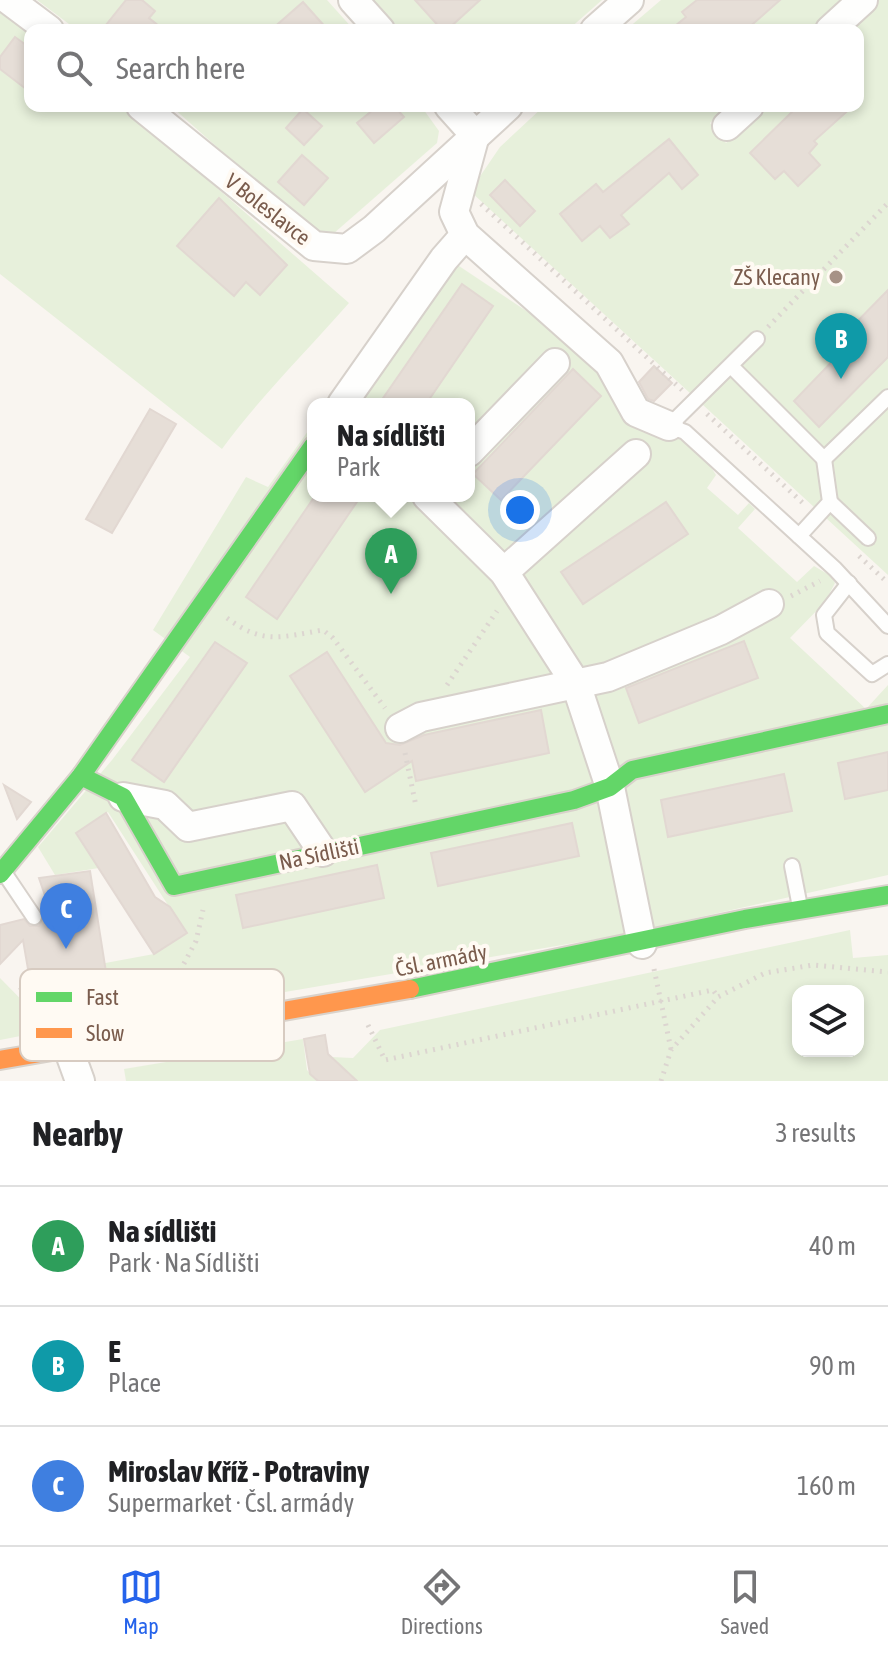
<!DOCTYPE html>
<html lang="en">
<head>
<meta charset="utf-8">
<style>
	:root { --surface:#fff; --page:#f2f2f2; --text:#202124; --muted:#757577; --line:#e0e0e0; --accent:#2563eb }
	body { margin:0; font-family:"Asap Condensed",sans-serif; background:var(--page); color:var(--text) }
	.controls { position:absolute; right:24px; bottom:24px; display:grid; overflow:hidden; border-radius:16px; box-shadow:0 4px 12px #0003 }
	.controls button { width:72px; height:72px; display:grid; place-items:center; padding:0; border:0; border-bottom:2px solid var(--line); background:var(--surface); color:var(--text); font:40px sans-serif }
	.you { position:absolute; left:520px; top:510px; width:28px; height:28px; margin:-20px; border:6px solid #fff; border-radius:50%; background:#1a73e8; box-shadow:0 0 0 12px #1a73e833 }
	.badge { display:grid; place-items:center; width:52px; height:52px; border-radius:50%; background:var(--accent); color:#fff; font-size:26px; font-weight:700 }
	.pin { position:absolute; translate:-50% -66px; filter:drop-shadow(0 2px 4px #0008) }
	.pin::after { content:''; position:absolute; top:42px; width:28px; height:24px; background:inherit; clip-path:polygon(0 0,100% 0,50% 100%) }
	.popup { position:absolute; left:307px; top:398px; width:168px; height:104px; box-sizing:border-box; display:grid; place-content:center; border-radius:16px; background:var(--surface); filter:drop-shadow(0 2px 6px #0005); font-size:26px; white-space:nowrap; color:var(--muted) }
	.popup b { font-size:30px; color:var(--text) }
	.popup::after { content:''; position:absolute; left:50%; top:100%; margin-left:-16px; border:16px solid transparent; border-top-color:var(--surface) }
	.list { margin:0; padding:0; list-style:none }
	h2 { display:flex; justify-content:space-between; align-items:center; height:104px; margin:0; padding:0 32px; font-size:34px }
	h2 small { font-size:26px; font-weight:400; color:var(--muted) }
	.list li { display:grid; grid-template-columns:52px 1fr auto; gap:24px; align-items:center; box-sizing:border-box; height:120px; padding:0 32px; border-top:2px solid var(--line) }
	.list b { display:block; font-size:30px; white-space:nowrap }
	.list p { margin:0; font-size:26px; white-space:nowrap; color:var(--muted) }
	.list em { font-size:26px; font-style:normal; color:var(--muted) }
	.icon { flex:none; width:44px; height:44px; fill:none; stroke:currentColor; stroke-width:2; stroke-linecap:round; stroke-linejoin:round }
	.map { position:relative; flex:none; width:888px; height:1081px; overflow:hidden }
	.search { position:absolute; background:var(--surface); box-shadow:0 4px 12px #0003; left:24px; right:24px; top:24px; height:88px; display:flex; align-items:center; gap:20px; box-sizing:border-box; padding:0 28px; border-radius:16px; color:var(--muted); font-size:30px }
	.sheet { height:464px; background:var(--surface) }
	nav { display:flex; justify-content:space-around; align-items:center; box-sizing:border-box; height:112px; border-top:2px solid var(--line); background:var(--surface); font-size:22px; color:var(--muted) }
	nav a { display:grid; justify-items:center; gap:4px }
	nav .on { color:var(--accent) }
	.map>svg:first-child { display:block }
</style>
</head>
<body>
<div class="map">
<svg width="888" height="1081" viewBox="0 0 888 1081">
	<rect width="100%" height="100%" fill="#f9f5f0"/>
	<g fill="#e7f0db" fill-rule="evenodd">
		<path d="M 37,0 L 327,0 L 354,30 L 77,30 Z"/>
		<path d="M 372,0 L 602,0 L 568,30 L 401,30 Z"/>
		<path d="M 661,0 L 842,0 L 810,30 L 627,29 Z"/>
		<path d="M 879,0 L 888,0 L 888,575 L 470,191 L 500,147 L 544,106 L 728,106 L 710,123 L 726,143 L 766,106 L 858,106 L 858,30 L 847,30 Z"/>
		<path d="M 0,10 L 30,34 L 30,106 L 123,106 L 349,303 C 306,352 260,397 222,449 L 0,274 Z"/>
		<path d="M 171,106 L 421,106 L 439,131 L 437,143 L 333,234 L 317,233 L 303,224 Z"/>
		<path d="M 435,250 L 534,316 L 672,436 C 691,444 706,458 716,475 L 707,488 L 738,515 L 749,503 L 755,509 L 738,528 L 797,582 L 814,566 L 831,576 L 835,583 L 825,602 L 790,638 L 866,709 L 888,685 L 888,875 L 615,936 L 161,1013 L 169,983 L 149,1014 L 110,1020 L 107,1004 L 61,1012 L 58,988 L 102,980 L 100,964 L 154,954 L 186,933 L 108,812 L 76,833 L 99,868 L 55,875 L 38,847 L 112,760 L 190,657 L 153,630 L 246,477 L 268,487 L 313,424 L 313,496 L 469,496 L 469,404 L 327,404 Z"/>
		<path d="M 850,930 L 853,958 L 888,955 L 888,1081 L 357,1081 L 331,1057 L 353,1058 L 380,1030 ZM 798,991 L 858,991 L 858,1051 L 798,1051 Z"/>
		<path d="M 0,978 L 51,1030 L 0,1040 Z"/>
		<path d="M 303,1039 L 307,1070 L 318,1081 L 126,1081 L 124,1069 Z"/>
	</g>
	<g fill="#e6ded7" stroke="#e2d8d2" stroke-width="2">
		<path d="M 126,0 L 142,0 L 155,11 L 149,18 L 164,30 L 102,30 Z"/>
		<path d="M 415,0 L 480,0 L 447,30 L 442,30 Z"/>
		<path d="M 697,0 L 780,0 L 746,30 L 670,30 L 686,17 L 682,12 Z"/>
		<path d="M 303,2 L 328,30 L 271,30 Z"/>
		<path d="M 15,37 L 30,48 L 30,92 L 0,69 L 0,57 Z"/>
		<path d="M 378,106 L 394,106 L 404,117 L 374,143 L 357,123 Z"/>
		<path d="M 798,106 L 853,106 L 814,141 L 817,144 L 809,153 L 820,165 L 798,186 L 784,171 L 775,179 L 750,153 Z"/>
		<path d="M 303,109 L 322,126 L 304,145 L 286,128 Z"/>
		<path d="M 669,139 L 698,175 L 682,189 L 669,173 L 621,215 L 629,224 L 610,238 L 600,226 L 582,241 L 560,214 L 596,184 L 603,192 Z"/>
		<path d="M 302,155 L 328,178 L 304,205 L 278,182 Z"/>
		<path d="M 505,180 L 535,211 L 520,226 L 490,195 Z"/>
		<path d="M 219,198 L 287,265 L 260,295 L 246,282 L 234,296 L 177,246 Z"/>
		<path d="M 462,284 L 493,306 L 426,404 L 379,404 Z"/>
		<path d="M 888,290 L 888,357 L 819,427 L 794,401 L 846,347 L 839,340 Z"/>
		<path d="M 654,366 L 672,383 L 654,401 L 648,399 L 639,382 Z"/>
		<path d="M 573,369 L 601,396 L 501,500 L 473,474 Z"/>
		<path d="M 150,409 L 176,424 L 112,533 L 86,519 Z"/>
		<path d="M 315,496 L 361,496 L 277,619 L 246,597 Z"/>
		<path d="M 666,502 L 688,534 L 583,604 L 561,572 Z"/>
		<path d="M 744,641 L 758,678 L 639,723 L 626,688 Z"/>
		<path d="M 215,642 L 247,663 L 164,782 L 132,760 Z"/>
		<path d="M 327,652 L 386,743 L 400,745 L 424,735 L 541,710 L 549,753 L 416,781 L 412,761 L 365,792 L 290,676 Z"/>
		<path d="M 888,752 L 888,790 L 845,799 L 838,763 Z"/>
		<path d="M 784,774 L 792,811 L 668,837 L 661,800 Z"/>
		<path d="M 4,785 L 31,802 L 17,819 Z"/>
		<path d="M 106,813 L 155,897 L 170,907 L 187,933 L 154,954 L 76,833 Z"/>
		<path d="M 572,823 L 579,856 L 438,886 L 431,853 Z"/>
		<path d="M 377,865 L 384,898 L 243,928 L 236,895 Z"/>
		<path d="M 90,871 L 106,972 L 102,973 L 103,980 L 32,992 L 23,940 L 0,964 L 0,925 L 24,919 L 30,926 L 39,926 L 44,915 L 51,913 L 39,878 Z"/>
		<path d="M 325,1035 L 328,1054 L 357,1081 L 318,1081 L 310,1074 L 304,1039 Z"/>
	</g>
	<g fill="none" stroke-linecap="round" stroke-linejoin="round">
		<defs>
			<g id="lane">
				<path d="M 757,339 L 669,426 L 685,432 L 835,569 L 888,626"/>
				<path d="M 731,366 L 824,459 L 888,397"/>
				<path d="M 830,502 L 868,538"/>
				<path d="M 799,536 L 830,502 L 824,459"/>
				<path d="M 849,583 L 824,615 L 827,633 L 872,674 L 888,664"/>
				<path d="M 792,866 L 800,907"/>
				<path d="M 3,871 L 34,917"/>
			</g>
			<g id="street">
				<path d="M 9,0 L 49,30"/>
				<path d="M 353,0 L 380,30"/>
				<path d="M 595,30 L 629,0"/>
				<path d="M 830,30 L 863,0"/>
				<path d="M 141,106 L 314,246 L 347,249 L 374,229 L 508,106"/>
				<path d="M 449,106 L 475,135 L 454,212 L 465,235 L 609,363 L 636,412 L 669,426"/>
				<path d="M 727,126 L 749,106"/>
				<path d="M 342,404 L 444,259 L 465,235"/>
				<path d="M 469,452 L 555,363"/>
				<path d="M 427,496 L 504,572 L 576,684 L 610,787 L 642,944"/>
				<path d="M 504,572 L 636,454"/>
				<path d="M 400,728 L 421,717 L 608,677 L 721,630 L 769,604"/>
				<path d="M 123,797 L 165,805 L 188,827 L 292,806 L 323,852"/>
				<path d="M 68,1048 L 80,1081"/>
			</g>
			<g id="fast">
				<path d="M 81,776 L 123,797 L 174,886 L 574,800 L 610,787 L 632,770 L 888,714"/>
				<path d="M 0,874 L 81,776 L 313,446"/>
				<path d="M 410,989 L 745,919 L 888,895"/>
			</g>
			<path id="slow" d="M 0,1060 L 410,989"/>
		</defs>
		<use href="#lane" stroke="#d7d1cb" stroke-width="18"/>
		<use href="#street" stroke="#d7d1cb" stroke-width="32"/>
		<use href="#fast" stroke="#d9d2cb" stroke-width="22"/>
		<use href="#slow" stroke="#d9d2cb" stroke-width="22"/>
		<g stroke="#dcd5d0" stroke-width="5" stroke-dasharray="2 6" stroke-linecap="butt">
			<path d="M 481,204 L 682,390"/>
			<path d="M 768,327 L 888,203"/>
			<path d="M 707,414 L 805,505"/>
			<path d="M 859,556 L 888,583"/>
			<path d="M 791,596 L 820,581"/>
			<path d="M 227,618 C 263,645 281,637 323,630 L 333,638 L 385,708"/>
			<path d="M 447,685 L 497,611"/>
			<path d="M 405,753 L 416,806"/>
			<path d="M 654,969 L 671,1049"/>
			<path d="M 45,986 L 101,977"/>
			<path d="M 51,986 L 57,1021"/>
			<path d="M 20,987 L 48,1019"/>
			<path d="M 165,999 L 196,941 L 203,910"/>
			<path d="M 368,1025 L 385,1060 L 713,990 L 718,997"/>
			<path d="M 661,1081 L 671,1050 L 718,997 L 765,973 L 813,965 L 888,972"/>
		</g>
		<use href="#lane" stroke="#fefefd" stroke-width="14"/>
		<use href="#street" stroke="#fefefd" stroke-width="28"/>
		<use href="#fast" stroke="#63d668" stroke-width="18"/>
		<use href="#slow" stroke="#ff974d" stroke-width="18"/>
	</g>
	<circle fill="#a69286" stroke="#fffaf3" stroke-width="3" cx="836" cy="277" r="8"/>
	<g text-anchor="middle" stroke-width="8" stroke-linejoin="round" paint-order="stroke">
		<g font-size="22" fill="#7a5c4d" stroke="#fffaf3">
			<text transform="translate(268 209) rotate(38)" y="8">V Boleslavce</text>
			<text transform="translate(319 854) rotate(-12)" y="8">Na Sídlišti</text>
			<text transform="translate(441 960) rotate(-11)" y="8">Čsl. armády</text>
		</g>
		<g font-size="22" fill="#7a5c4d" stroke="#fffaf3" text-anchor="end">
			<text x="820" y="285">ZŠ Klecany</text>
		</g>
	</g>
	<rect x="20" y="969" width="264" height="92" rx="12" fill="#fffaf3" stroke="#d7cbc1" stroke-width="2"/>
	<rect x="36" y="992" width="36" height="10" fill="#63d668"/>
	<rect x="36" y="1028" width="36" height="10" fill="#ff974d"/>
	<g font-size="22" fill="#7a5c4d">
		<text x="86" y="1005">Fast</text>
		<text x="86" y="1041">Slow</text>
	</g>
</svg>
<div class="controls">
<button><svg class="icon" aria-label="layers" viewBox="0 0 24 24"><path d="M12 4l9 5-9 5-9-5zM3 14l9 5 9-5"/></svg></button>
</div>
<div class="you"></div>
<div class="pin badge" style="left:391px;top:594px;background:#2e9e5b">A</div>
<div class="popup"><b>Na sídlišti</b>Park</div>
<div class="pin badge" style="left:841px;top:379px;background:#0f9aa8">B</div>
<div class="pin badge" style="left:66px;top:949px;background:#3f7fe0">C</div>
<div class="search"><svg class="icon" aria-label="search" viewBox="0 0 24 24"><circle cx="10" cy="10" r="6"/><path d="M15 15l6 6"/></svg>Search here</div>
</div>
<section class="sheet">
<h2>Nearby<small>3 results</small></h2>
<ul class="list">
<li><span class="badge" style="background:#2e9e5b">A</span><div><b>Na sídlišti</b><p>Park · Na Sídlišti</p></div><em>40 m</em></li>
<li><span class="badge" style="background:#0f9aa8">B</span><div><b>E</b><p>Place</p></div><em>90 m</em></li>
<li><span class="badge" style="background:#3f7fe0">C</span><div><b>Miroslav Kříž - Potraviny</b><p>Supermarket · Čsl. armády</p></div><em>160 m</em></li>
</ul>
</section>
<nav>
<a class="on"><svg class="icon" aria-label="map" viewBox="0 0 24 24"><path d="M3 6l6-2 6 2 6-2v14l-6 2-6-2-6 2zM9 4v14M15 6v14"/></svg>Map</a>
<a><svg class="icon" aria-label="directions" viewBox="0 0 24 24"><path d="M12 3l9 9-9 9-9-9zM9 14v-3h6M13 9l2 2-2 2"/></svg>Directions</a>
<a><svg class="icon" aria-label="saved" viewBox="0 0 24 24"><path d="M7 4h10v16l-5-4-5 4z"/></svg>Saved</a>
</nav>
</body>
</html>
